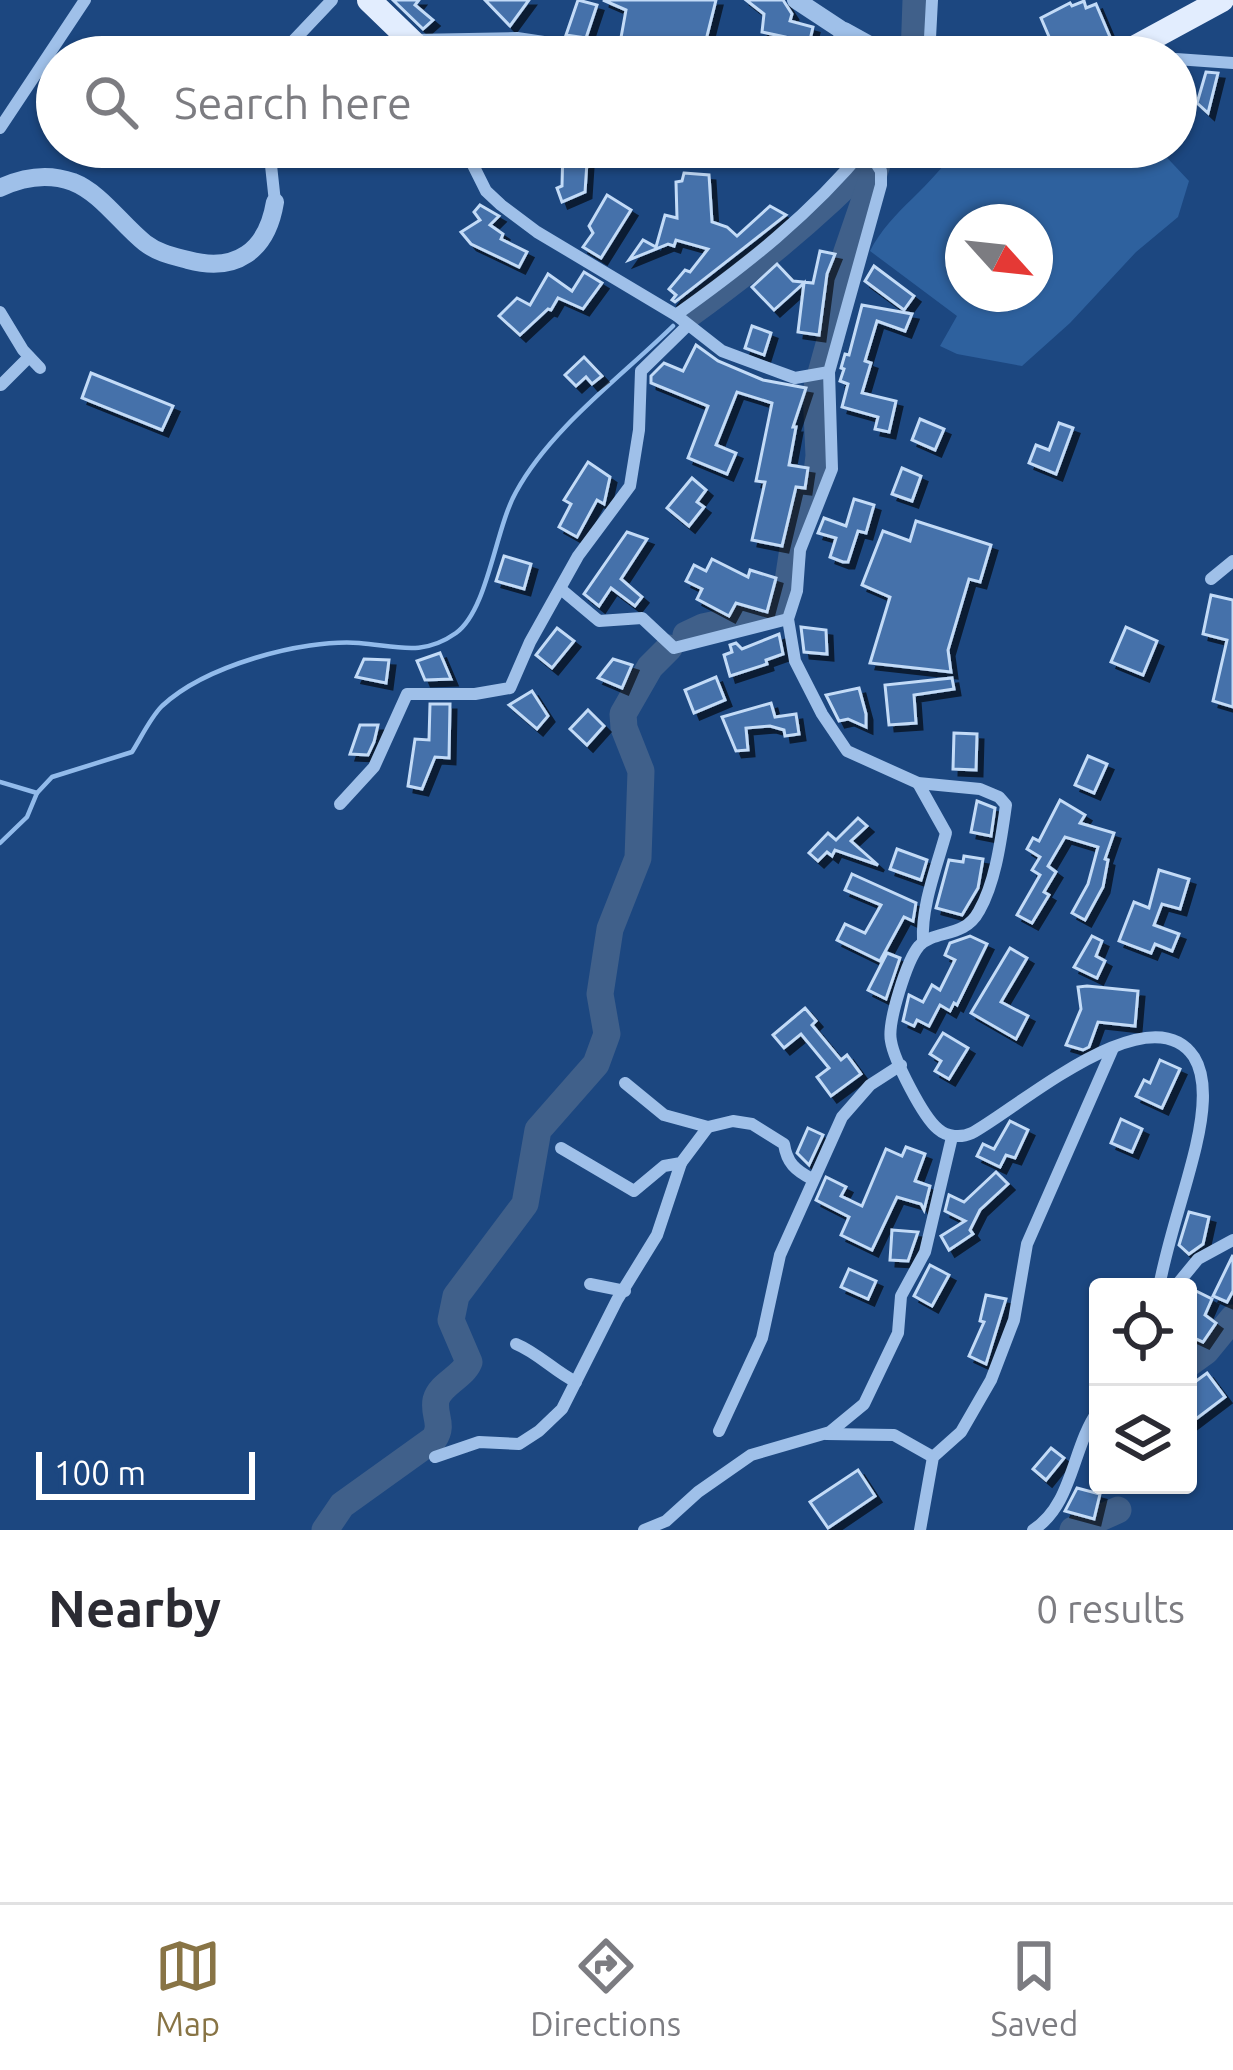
<!DOCTYPE html>
<html lang="en">
<head>
<meta charset="utf-8">
<style>
	:root { --surface:#fff; --page:#f2f2f3; --text:#2b2b33; --muted:#7c7c81; --line:#e1e1e2; --accent:#887445 }
	body { margin:0; font-family:Ubuntu,sans-serif; background:var(--page); color:var(--text) }
	.controls { position:absolute; right:36px; bottom:36px; display:grid; overflow:hidden; border-radius:12px; box-shadow:0 3px 9px #0004 }
	.controls button { width:108px; height:108px; display:grid; place-items:center; padding:0; border:0; border-bottom:3px solid var(--line); background:var(--surface); color:var(--text); font:60px sans-serif }
	.compass { position:absolute; left:945px; top:204px; width:108px; height:108px; border-radius:50%; background:var(--surface); box-shadow:0 3px 9px #0004; rotate:117deg }
	.scale { position:absolute; left:36px; bottom:30px; width:219px; box-sizing:border-box; padding-left:12px; border:6px solid #fff; border-top:0; font-size:33px; line-height:42px; white-space:nowrap; color:#fff; -webkit-text-stroke:9px #1c4780; paint-order:stroke }
	.list { margin:0; padding:0; list-style:none }
	h2 { display:flex; justify-content:space-between; align-items:center; height:156px; margin:0; padding:0 48px; font-size:51px }
	h2 small { font-size:39px; font-weight:400; color:var(--muted) }
	.icon { flex:none; width:66px; height:66px; fill:none; stroke:currentColor; stroke-width:2; stroke-linecap:round; stroke-linejoin:round }
	.map { position:relative; flex:none; width:1233px; height:1530px; overflow:hidden }
	.search { position:absolute; background:var(--surface); box-shadow:0 3px 9px #0004; left:36px; right:36px; top:36px; height:132px; display:flex; align-items:center; gap:30px; box-sizing:border-box; padding:0 42px; border-radius:66px; color:var(--muted); font-size:45px }
	.sheet { height:372px; background:var(--surface) }
	nav { display:flex; justify-content:space-around; align-items:center; box-sizing:border-box; height:168px; border-top:3px solid var(--line); background:var(--surface); font-size:33px; color:var(--muted) }
	nav a { display:grid; justify-items:center; gap:6px }
	nav .on { color:var(--accent) }
	.map>svg:first-child { display:block }
</style>
</head>
<body>
<div class="map">
<svg width="1233" height="1530" viewBox="0 0 1233 1530">
	<defs>
		<filter id="shadow"><feDropShadow dx="6" dy="6" stdDeviation="0" flood-color="#0009"/></filter>
	</defs>
	<rect width="100%" height="100%" fill="#1c4780"/>
	<path fill="#2e619e" fill-rule="evenodd" d="M 956,147 L 1157,147 L 1189,181 L 1178,217 L 1136,252 L 1070,323 L 1022,366 L 957,354 L 940,346 L 957,316 L 870,251 C 891,210 933,187 956,147 ZM 963,222 L 1035,222 L 1035,294 L 963,294 Z"/>
	<g fill="none" stroke-linecap="round" stroke-linejoin="round">
		<g stroke="#92bbeb" stroke-width="4.5">
			<path d="M 0,782 L 37,793"/>
			<path d="M 0,843 L 27,817 L 37,793 L 52,777 L 132,752 C 141,738 150,718 162,706 C 205,666 301,639 359,643 C 397,646 422,657 456,633 C 488,610 495,529 516,492 C 550,429 622,376 673,326"/>
		</g>
		<g stroke="#40608a" stroke-width="27">
			<path d="M 914,57 L 916,0"/>
			<path d="M 688,315 C 756,266 818,216 876,155"/>
			<path d="M 686,635 L 703,627 L 764,614 L 778,607 L 786,594 L 796,529 L 816,480 L 819,456 L 816,391 L 831,337 L 840,272 L 883,147"/>
			<path d="M 1188,1364 L 1206,1351 L 1233,1318"/>
			<path d="M 325,1530 L 342,1505 L 434,1439 C 444,1424 433,1416 436,1400 C 440,1384 463,1377 469,1362 L 451,1320 L 456,1296 L 525,1204 L 538,1130 L 596,1064 L 607,1034 L 600,994 L 610,929 L 638,858 L 641,771 L 624,728 L 623,714 L 650,667 L 669,648"/>
			<path d="M 1073,1530 L 1118,1510"/>
		</g>
	</g>
	<g fill="#4471aa" stroke="#c3dbf7" stroke-width="3" filter="url(#shadow)">
		<path d="M 393,0 L 419,0 L 415,5 L 433,20 L 423,29 Z"/>
		<path d="M 485,0 L 529,0 L 510,26 Z"/>
		<path d="M 578,0 L 597,5 L 586,38 L 566,35 Z"/>
		<path d="M 603,0 L 716,0 L 705,44 L 701,50 L 689,47 L 688,52 L 652,43 L 650,49 L 620,43 L 626,10 Z"/>
		<path d="M 746,0 L 783,0 L 792,14 L 790,21 L 813,27 L 806,57 L 780,57 L 785,37 L 762,32 L 764,14 Z"/>
		<path d="M 1084,1 L 1086,8 L 1096,4 L 1110,37 L 1065,56 L 1062,50 L 1056,53 L 1041,18 L 1070,3 L 1072,6 Z"/>
		<path d="M 1206,72 L 1218,73 L 1208,113 L 1197,103 Z"/>
		<path d="M 563,147 L 588,147 L 585,192 L 562,202 L 557,188 L 562,186 Z"/>
		<path d="M 684,173 L 709,175 L 712,222 L 727,227 L 737,236 L 770,206 L 786,215 L 675,302 L 672,300 L 676,295 L 669,289 L 685,270 L 690,272 L 708,249 L 676,240 L 674,246 L 668,244 L 629,260 L 643,240 L 656,247 L 665,215 L 677,218 L 676,182 L 682,181 Z"/>
		<path d="M 607,195 L 631,210 L 601,258 L 583,247 L 593,233 L 589,226 Z"/>
		<path d="M 480,205 L 499,216 L 490,225 L 503,234 L 501,239 L 527,252 L 519,267 L 471,244 L 461,232 L 480,220 L 474,212 Z"/>
		<path d="M 820,251 L 835,254 L 827,274 L 819,335 L 798,332 L 804,283 L 774,310 L 752,287 L 777,264 L 793,281 L 813,283 Z"/>
		<path d="M 874,266 L 914,296 L 904,310 L 865,281 Z"/>
		<path d="M 584,272 L 602,283 L 583,309 L 558,298 L 551,310 L 548,309 L 520,335 L 499,316 L 517,298 L 530,305 L 548,274 L 572,291 Z"/>
		<path d="M 862,305 L 912,314 L 905,331 L 877,321 L 865,361 L 871,363 L 862,393 L 896,401 L 889,432 L 875,429 L 878,417 L 842,407 L 848,384 L 840,381 L 844,369 L 841,368 L 845,354 L 849,355 Z"/>
		<path d="M 752,326 L 771,333 L 764,355 L 745,348 Z"/>
		<path d="M 696,345 L 718,361 L 763,380 L 806,388 L 793,427 L 796,427 L 789,465 L 808,468 L 805,488 L 796,487 L 782,546 L 752,540 L 765,482 L 756,481 L 772,403 L 737,392 L 716,445 L 736,453 L 727,474 L 688,458 L 708,406 L 651,383 L 651,376 L 664,363 L 683,371 Z"/>
		<path d="M 584,357 L 602,376 L 592,384 L 586,377 L 576,386 L 565,375 Z"/>
		<path d="M 91,373 L 173,406 L 162,430 L 82,398 Z"/>
		<path d="M 920,419 L 944,429 L 935,450 L 912,440 Z"/>
		<path d="M 1059,423 L 1073,428 L 1056,474 L 1029,463 L 1036,445 L 1049,450 Z"/>
		<path d="M 588,462 L 610,477 L 604,504 L 597,500 L 577,537 L 559,527 L 571,504 L 564,500 Z"/>
		<path d="M 902,468 L 921,476 L 912,501 L 892,494 Z"/>
		<path d="M 692,478 L 706,490 L 697,502 L 704,507 L 689,526 L 667,508 Z"/>
		<path d="M 854,499 L 874,505 L 866,533 L 858,531 L 848,562 L 843,562 L 830,557 L 836,538 L 818,533 L 824,518 L 846,526 Z"/>
		<path d="M 916,521 L 991,545 L 980,582 L 969,579 L 948,650 L 951,672 L 870,663 L 890,597 L 862,585 L 883,531 L 910,541 Z"/>
		<path d="M 627,532 L 647,539 L 621,579 L 642,597 L 635,606 L 611,588 L 599,606 L 584,594 Z"/>
		<path d="M 504,556 L 531,564 L 524,589 L 496,581 Z"/>
		<path d="M 712,559 L 748,577 L 750,570 L 776,578 L 767,612 L 736,603 L 729,616 L 697,599 L 702,589 L 686,581 L 694,565 L 706,571 Z"/>
		<path d="M 1211,595 L 1233,600 L 1233,707 L 1213,701 L 1227,640 L 1203,634 Z"/>
		<path d="M 801,627 L 826,630 L 827,654 L 804,652 Z"/>
		<path d="M 1126,627 L 1157,641 L 1143,675 L 1111,662 Z"/>
		<path d="M 557,628 L 574,641 L 552,668 L 536,655 Z"/>
		<path d="M 779,634 L 783,654 L 766,660 L 767,664 L 730,676 L 724,655 L 732,652 L 730,645 L 736,643 L 742,649 Z"/>
		<path d="M 440,653 L 451,679 L 425,680 L 417,661 Z"/>
		<path d="M 364,659 L 389,660 L 386,683 L 356,677 Z"/>
		<path d="M 613,659 L 632,665 L 622,688 L 598,678 Z"/>
		<path d="M 716,677 L 725,700 L 694,713 L 685,690 Z"/>
		<path d="M 952,678 L 954,689 L 914,695 L 916,723 L 889,725 L 885,685 Z"/>
		<path d="M 859,688 L 866,714 L 866,727 L 848,719 L 839,721 L 826,695 Z"/>
		<path d="M 532,691 L 548,716 L 537,729 L 509,705 Z"/>
		<path d="M 771,703 L 775,717 L 796,714 L 799,734 L 785,736 L 784,730 L 770,726 L 746,728 L 748,750 L 736,751 L 722,717 Z"/>
		<path d="M 430,704 L 450,704 L 449,758 L 435,757 L 422,789 L 408,786 L 415,739 L 429,740 Z"/>
		<path d="M 588,710 L 604,726 L 587,745 L 570,729 Z"/>
		<path d="M 360,725 L 378,725 L 374,742 L 368,755 L 350,754 Z"/>
		<path d="M 954,733 L 977,734 L 976,770 L 953,769 Z"/>
		<path d="M 1088,756 L 1107,764 L 1094,793 L 1075,785 Z"/>
		<path d="M 1060,800 L 1085,815 L 1080,823 L 1114,833 L 1105,859 L 1108,860 L 1103,887 L 1085,920 L 1072,913 L 1088,884 L 1098,847 L 1065,837 L 1048,866 L 1056,872 L 1044,892 L 1049,895 L 1032,923 L 1017,915 L 1040,875 L 1032,870 L 1040,857 L 1027,849 L 1033,838 L 1039,841 Z"/>
		<path d="M 977,801 L 995,808 L 991,836 L 971,832 Z"/>
		<path d="M 858,818 L 867,826 L 851,841 L 878,865 L 835,850 L 832,856 L 827,852 L 818,861 L 809,853 L 828,833 L 836,840 Z"/>
		<path d="M 897,849 L 927,860 L 921,880 L 890,869 Z"/>
		<path d="M 964,856 L 983,859 L 978,888 L 962,915 L 936,908 L 949,860 L 963,862 Z"/>
		<path d="M 1159,870 L 1189,879 L 1180,909 L 1162,904 L 1154,925 L 1179,934 L 1172,951 L 1155,944 L 1151,953 L 1119,941 L 1134,902 L 1149,908 Z"/>
		<path d="M 852,874 L 916,903 L 913,921 L 904,917 L 880,961 L 837,940 L 845,924 L 865,933 L 881,905 L 845,890 Z"/>
		<path d="M 970,936 L 987,944 L 957,1005 L 954,1003 L 950,1011 L 940,1005 L 929,1026 L 917,1020 L 914,1026 L 903,1021 L 909,995 L 923,1002 L 932,985 L 940,990 L 955,960 L 945,955 L 950,943 Z"/>
		<path d="M 1092,936 L 1102,941 L 1096,956 L 1105,961 L 1097,978 L 1074,967 Z"/>
		<path d="M 1010,948 L 1027,958 L 1001,1002 L 1028,1016 L 1016,1039 L 971,1013 Z"/>
		<path d="M 887,953 L 900,958 L 886,999 L 868,990 Z"/>
		<path d="M 1087,986 L 1138,991 L 1135,1026 L 1098,1022 L 1089,1047 L 1083,1050 L 1066,1045 L 1081,1009 L 1078,987 Z"/>
		<path d="M 805,1008 L 816,1021 L 812,1025 L 841,1060 L 847,1055 L 861,1074 L 831,1096 L 817,1077 L 829,1068 L 801,1034 L 784,1048 L 773,1035 Z"/>
		<path d="M 943,1033 L 968,1048 L 949,1079 L 935,1071 L 941,1061 L 930,1054 Z"/>
		<path d="M 1160,1060 L 1180,1069 L 1162,1108 L 1136,1096 L 1144,1080 L 1150,1083 Z"/>
		<path d="M 1121,1119 L 1142,1129 L 1132,1152 L 1111,1143 Z"/>
		<path d="M 1010,1121 L 1028,1130 L 1015,1158 L 1006,1155 L 1000,1167 L 977,1156 L 983,1144 L 994,1149 Z"/>
		<path d="M 808,1128 L 823,1135 L 809,1165 L 797,1153 Z"/>
		<path d="M 906,1147 L 925,1154 L 915,1181 L 930,1186 L 924,1210 L 921,1204 L 897,1197 L 872,1250 L 841,1235 L 849,1217 L 816,1200 L 826,1177 L 846,1187 L 841,1196 L 862,1206 L 886,1149 L 902,1156 Z"/>
		<path d="M 996,1172 L 1008,1184 L 980,1210 L 970,1230 L 973,1234 L 949,1250 L 941,1236 L 965,1221 L 945,1211 L 949,1195 L 964,1202 Z"/>
		<path d="M 1189,1212 L 1209,1217 L 1203,1244 L 1189,1254 L 1179,1245 Z"/>
		<path d="M 892,1230 L 918,1232 L 908,1261 L 890,1260 Z"/>
		<path d="M 1233,1255 L 1233,1291 L 1227,1302 L 1213,1296 Z"/>
		<path d="M 930,1265 L 949,1275 L 932,1306 L 914,1296 Z"/>
		<path d="M 849,1269 L 876,1281 L 868,1299 L 841,1287 Z"/>
		<path d="M 1188,1287 L 1212,1299 L 1205,1315 L 1216,1323 L 1203,1342 L 1188,1335 Z"/>
		<path d="M 986,1295 L 1006,1299 L 986,1364 L 969,1356 L 984,1322 L 980,1321 Z"/>
		<path d="M 1207,1373 L 1225,1397 L 1188,1425 L 1188,1387 Z"/>
		<path d="M 1051,1448 L 1064,1458 L 1046,1480 L 1033,1469 Z"/>
		<path d="M 858,1470 L 875,1496 L 828,1528 L 810,1502 Z"/>
		<path d="M 1077,1488 L 1100,1494 L 1094,1519 L 1065,1511 Z"/>
	</g>
	<g fill="none" stroke-linecap="round" stroke-linejoin="round">
		<g stroke="#9fc0e9" stroke-width="12">
			<path d="M 413,40 L 517,38 L 644,57"/>
			<path d="M 278,57 L 332,0"/>
			<path d="M 833,57 L 851,47"/>
			<path d="M 929,57 L 932,0"/>
			<path d="M 1176,59 L 1233,63"/>
			<path d="M 0,128 L 85,0"/>
			<path d="M 269,147 L 275,202"/>
			<path d="M 464,147 L 486,191 L 501,205 L 537,232 L 676,315 L 722,351 L 795,378 L 829,372 L 881,185 L 881,171 L 866,147"/>
			<path d="M 0,312 L 23,350 L 40,368"/>
			<path d="M 676,315 C 746,265 811,214 866,147"/>
			<path d="M 829,372 L 832,469 L 800,550 L 797,591 L 788,619 L 795,661 L 822,714 L 847,751 L 918,783 L 980,789 L 999,797 L 1006,805 C 1001,839 996,881 979,911 C 964,939 935,929 919,946 C 907,960 887,1023 891,1041 C 894,1060 923,1117 938,1129 C 947,1137 961,1138 972,1133 C 1017,1109 1150,991 1194,1057 C 1209,1081 1202,1120 1196,1146 C 1185,1193 1168,1239 1159,1287"/>
			<path d="M 1,385 L 29,357"/>
			<path d="M 1211,579 L 1233,561"/>
			<path d="M 562,590 L 599,621 L 642,618 L 674,648 L 788,619"/>
			<path d="M 918,783 L 946,833 C 937,866 921,906 923,941"/>
			<path d="M 340,804 L 374,767 L 407,694 L 475,694 L 510,688 L 530,642 L 578,556 L 630,486 L 639,430 L 641,371 L 688,325"/>
			<path d="M 625,1083 L 664,1115 L 708,1127 L 733,1121 L 752,1124 L 784,1144 C 787,1163 795,1170 812,1179"/>
			<path d="M 561,1148 L 634,1191 L 664,1166 L 681,1163 L 708,1127"/>
			<path d="M 590,1284 L 625,1291"/>
			<path d="M 1175,1287 L 1198,1259 L 1233,1240"/>
			<path d="M 516,1344 C 538,1353 554,1371 576,1382"/>
			<path d="M 719,1431 L 762,1338 L 780,1255 L 842,1117 L 870,1085 L 901,1065"/>
			<path d="M 826,1434 L 894,1435 L 933,1457"/>
			<path d="M 435,1457 L 479,1442 L 519,1444 L 539,1431 L 562,1409 L 617,1300 L 657,1235 L 681,1163"/>
			<path d="M 644,1530 L 666,1521 L 698,1492 L 751,1455 L 830,1432 L 864,1404 L 898,1333 L 901,1296 L 925,1252 L 952,1137"/>
			<path d="M 920,1530 L 933,1457 L 961,1432 L 991,1380 L 1014,1320 L 1027,1244 L 1113,1048"/>
			<path d="M 1033,1530 C 1073,1505 1072,1447 1098,1411"/>
		</g>
		<g stroke="#9fc0e9" stroke-width="18">
			<path d="M 796,0 L 840,29 L 855,57"/>
			<path d="M 844,31 L 891,57"/>
			<path d="M 0,188 C 23,177 48,173 73,182 C 101,193 121,224 145,243 C 158,253 173,256 188,260 C 236,273 267,251 275,202"/>
		</g>
		<g stroke="#e2edfe" stroke-width="24">
			<path d="M 369,0 L 428,57"/>
			<path d="M 1117,57 L 1222,0"/>
		</g>
	</g>
</svg>
<div class="controls">
<button><svg class="icon" aria-label="locate" viewBox="0 0 24 24"><circle cx="12" cy="12" r="6"/><path d="M12 2v4M12 18v4M2 12h4M18 12h4"/></svg></button>
<button><svg class="icon" aria-label="layers" viewBox="0 0 24 24"><path d="M12 4l9 5-9 5-9-5zM3 14l9 5 9-5"/></svg></button>
</div>
<svg class="compass" viewBox="-18 -18 36 36"><path d="M0-13l5 13h-10z" fill="#e53935"/><path d="M0 13l5-13h-10z" fill="#7c7c81"/></svg>
<div class="scale">100 m</div>
<div class="search"><svg class="icon" aria-label="search" viewBox="0 0 24 24"><circle cx="10" cy="10" r="6"/><path d="M15 15l6 6"/></svg>Search here</div>
</div>
<section class="sheet">
<h2>Nearby<small>0 results</small></h2>
<ul class="list">
</ul>
</section>
<nav>
<a class="on"><svg class="icon" aria-label="map" viewBox="0 0 24 24"><path d="M3 6l6-2 6 2 6-2v14l-6 2-6-2-6 2zM9 4v14M15 6v14"/></svg>Map</a>
<a><svg class="icon" aria-label="directions" viewBox="0 0 24 24"><path d="M12 3l9 9-9 9-9-9zM9 14v-3h6M13 9l2 2-2 2"/></svg>Directions</a>
<a><svg class="icon" aria-label="saved" viewBox="0 0 24 24"><path d="M7 4h10v16l-5-4-5 4z"/></svg>Saved</a>
</nav>
</body>
</html>
